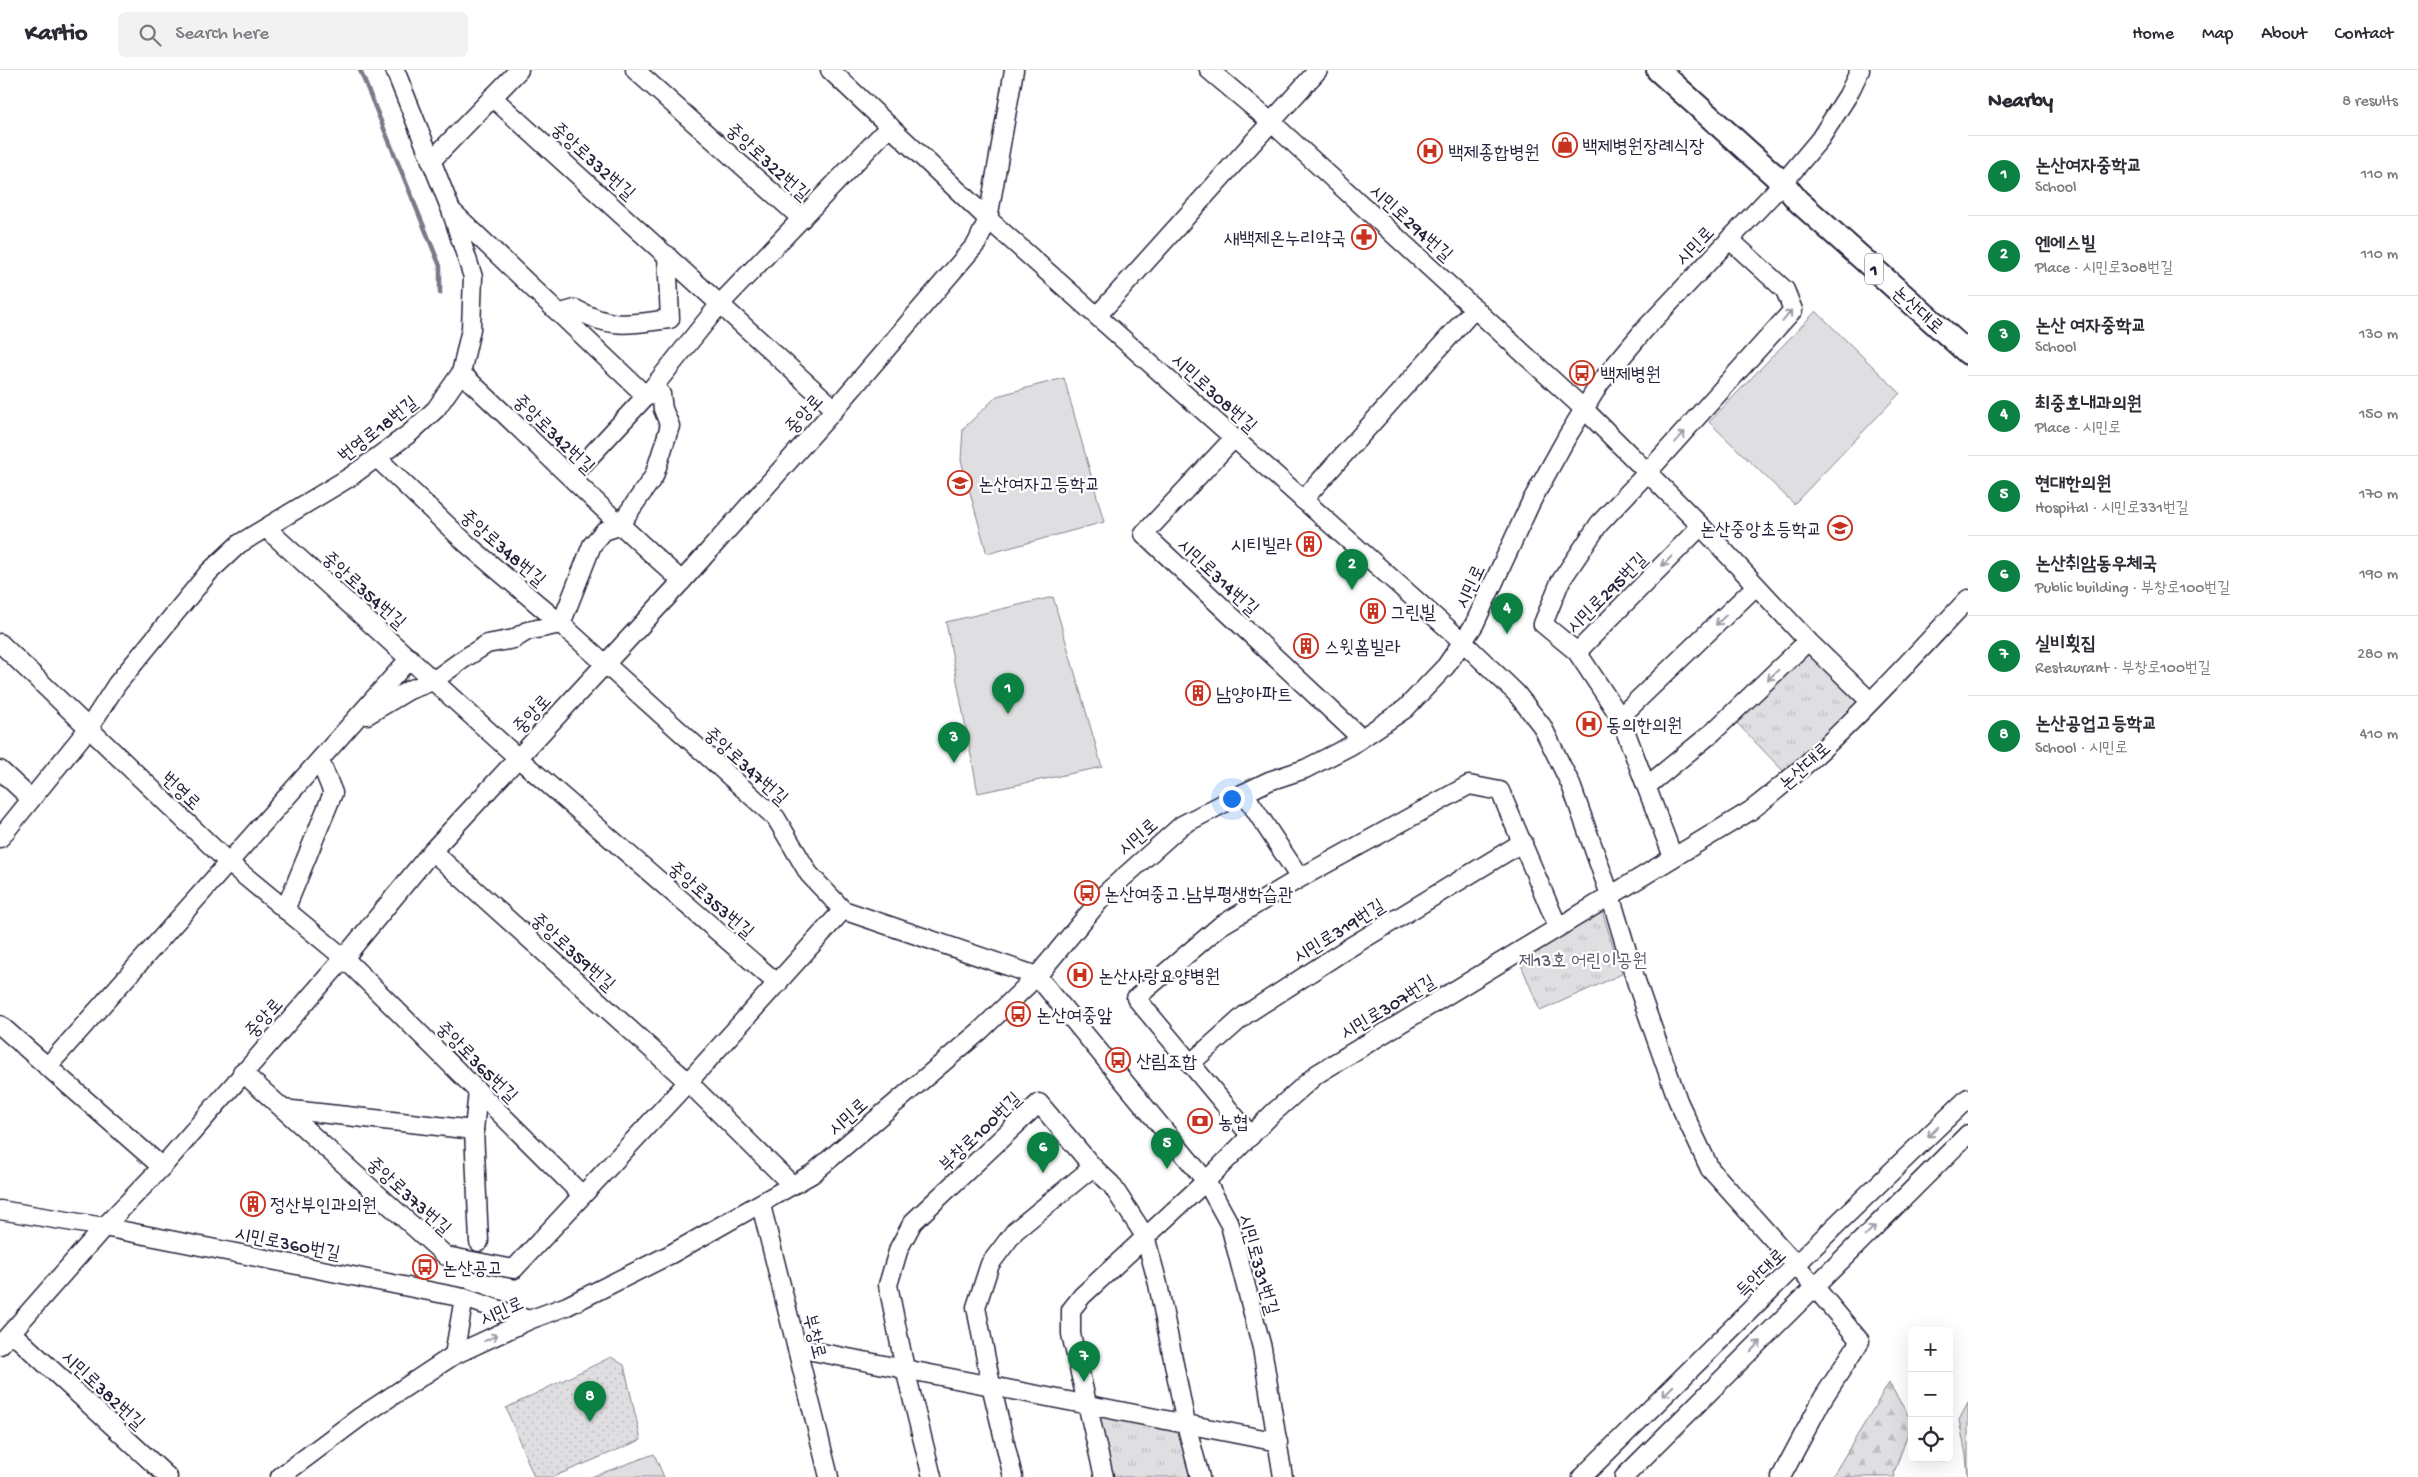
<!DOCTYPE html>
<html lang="en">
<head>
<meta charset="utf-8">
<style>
	:root { --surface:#fff; --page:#f2f2f3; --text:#2b2b33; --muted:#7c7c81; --line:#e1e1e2; --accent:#0b8043 }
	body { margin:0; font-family:"Gochi Hand","Poor Story",sans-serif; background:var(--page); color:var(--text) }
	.controls { position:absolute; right:15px; bottom:15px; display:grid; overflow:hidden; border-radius:8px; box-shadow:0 5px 20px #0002 }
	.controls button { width:45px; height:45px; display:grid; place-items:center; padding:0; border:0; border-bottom:1px solid var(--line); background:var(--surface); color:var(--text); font:25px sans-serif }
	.you { position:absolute; left:1231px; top:728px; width:18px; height:18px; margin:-12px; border:4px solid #fff; border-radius:50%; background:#1a73e8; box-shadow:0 0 0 8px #1a73e833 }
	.badge { display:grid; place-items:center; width:32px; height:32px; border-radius:50%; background:var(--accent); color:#fff; font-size:16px; font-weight:700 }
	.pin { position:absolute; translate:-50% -41px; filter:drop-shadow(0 1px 2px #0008) }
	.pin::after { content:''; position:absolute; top:26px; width:18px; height:15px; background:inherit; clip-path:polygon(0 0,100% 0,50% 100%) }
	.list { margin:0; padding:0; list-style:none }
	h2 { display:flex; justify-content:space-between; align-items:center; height:65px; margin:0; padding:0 20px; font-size:21px }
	h2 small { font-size:16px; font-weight:400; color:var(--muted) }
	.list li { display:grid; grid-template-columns:32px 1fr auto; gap:15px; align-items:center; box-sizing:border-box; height:80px; padding:0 20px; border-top:1px solid var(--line) }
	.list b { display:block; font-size:19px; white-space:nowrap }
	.list p { margin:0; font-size:16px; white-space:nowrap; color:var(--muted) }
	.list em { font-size:16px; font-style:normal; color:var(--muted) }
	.icon { flex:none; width:28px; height:28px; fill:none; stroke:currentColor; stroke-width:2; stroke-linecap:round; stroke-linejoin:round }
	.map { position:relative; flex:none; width:1968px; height:1407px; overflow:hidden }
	header { display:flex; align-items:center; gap:30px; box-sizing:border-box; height:70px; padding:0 25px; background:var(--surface); border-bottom:1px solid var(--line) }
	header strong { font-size:24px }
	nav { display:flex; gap:28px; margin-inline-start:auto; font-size:18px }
	.search { width:350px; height:45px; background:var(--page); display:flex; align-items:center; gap:12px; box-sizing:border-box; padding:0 18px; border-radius:8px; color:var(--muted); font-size:19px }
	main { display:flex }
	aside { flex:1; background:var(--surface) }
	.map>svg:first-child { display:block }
</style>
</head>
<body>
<header>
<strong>Kartio</strong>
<div class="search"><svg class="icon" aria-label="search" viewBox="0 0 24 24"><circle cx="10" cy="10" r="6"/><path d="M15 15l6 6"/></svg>Search here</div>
<nav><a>Home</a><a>Map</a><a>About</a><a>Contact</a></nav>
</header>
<main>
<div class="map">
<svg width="1968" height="1407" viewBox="0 0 1968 1407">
	<defs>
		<pattern id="forest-firs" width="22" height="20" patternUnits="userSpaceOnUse" patternTransform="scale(1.25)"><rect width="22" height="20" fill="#dfdfe2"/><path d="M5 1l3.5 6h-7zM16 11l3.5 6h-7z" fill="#bfbfc3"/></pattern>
		<pattern id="park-tufts" width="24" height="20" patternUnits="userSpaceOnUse" patternTransform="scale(1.25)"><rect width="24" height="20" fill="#dfdfe2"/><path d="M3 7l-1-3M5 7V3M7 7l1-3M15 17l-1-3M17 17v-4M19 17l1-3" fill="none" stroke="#bfbfc3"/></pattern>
		<pattern id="garden-dots" width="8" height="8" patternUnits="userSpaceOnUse" patternTransform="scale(1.25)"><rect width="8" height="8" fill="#dfdfe2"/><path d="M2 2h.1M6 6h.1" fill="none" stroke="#bfbfc3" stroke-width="1.8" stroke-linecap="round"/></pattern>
	</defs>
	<rect width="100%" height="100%" fill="#fff"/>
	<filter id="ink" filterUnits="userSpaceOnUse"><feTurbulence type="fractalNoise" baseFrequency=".02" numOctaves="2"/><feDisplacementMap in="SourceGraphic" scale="10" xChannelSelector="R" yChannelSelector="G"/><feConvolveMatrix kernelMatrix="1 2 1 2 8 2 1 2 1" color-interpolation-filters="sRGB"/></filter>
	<g filter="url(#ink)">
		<g fill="#dfdfe2" stroke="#80808e">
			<path d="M 1816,241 L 1900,323 L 1794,434 L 1709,352 Z"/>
			<path d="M 1064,308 L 1104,452 L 987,484 L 961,390 L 963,359 L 997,326 Z"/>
			<path d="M 1053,527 L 1102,697 L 978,723 L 946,552 Z"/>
			<path d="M 654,1384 L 664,1407 L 591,1407 Z"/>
		</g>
		<g fill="url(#forest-firs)" stroke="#80808e">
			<path d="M 1889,1313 L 1912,1352 L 1894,1403 L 1895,1407 L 1832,1407 Z"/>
			<path d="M 1968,1333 L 1968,1407 L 1966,1385 L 1959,1350 Z"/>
		</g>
		<g fill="url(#park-tufts)" stroke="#80808e">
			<path d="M 1809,577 L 1862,630 L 1788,706 L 1734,650 Z"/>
			<path d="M 1602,841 L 1622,904 L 1540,941 L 1520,892 Z"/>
			<path d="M 1094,1343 L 1180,1358 L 1191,1407 L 1109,1407 Z"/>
		</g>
		<path fill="url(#garden-dots)" stroke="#80808e" d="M 611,1287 L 624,1295 L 641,1370 L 553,1407 L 534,1407 L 506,1338 Z"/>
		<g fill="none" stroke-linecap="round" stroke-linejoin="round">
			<path stroke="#7a7a88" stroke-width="4.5" d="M 360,0 L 440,196 L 440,223"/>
			<defs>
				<g id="minor">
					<path d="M 635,0 L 802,149"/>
					<path d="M 830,0 L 988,149 L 1463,572 L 1516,623 L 1542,656 L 1571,715 L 1610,825 L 1637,914 L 1678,1031 L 1710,1099 L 1797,1196 L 1860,1271 L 1823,1328 L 1781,1407"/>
					<path d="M 1209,0 L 1271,52 L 1584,339 L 1701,456 L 1808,571 L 1870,631"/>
					<path d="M 492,27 L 835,339"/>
					<path d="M 431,91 L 519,0"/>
					<path d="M 453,142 L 646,326"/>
					<path d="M 561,243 L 575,239 C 613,260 629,254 670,249 L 667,185"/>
					<path d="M 1097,246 L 1318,0"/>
					<path d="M 461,303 C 535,372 606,444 682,511"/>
					<path d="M 1234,368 L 1144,464 L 1361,668"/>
					<path d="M 377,388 L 467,474 L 561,554 L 776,748 L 809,804 L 843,840 L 1037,906"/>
					<path d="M 571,407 L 646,326 L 720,234 L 890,56"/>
					<path d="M 1303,430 L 1475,238"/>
					<path d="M 267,459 L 518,688 L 778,914"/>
					<path d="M 0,573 L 229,793 L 344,888 L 582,1125"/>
					<path d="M 1577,582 L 1701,456"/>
					<path d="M 367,645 L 409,620 L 433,611 L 462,590 L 487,574 L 514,569 L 527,561 L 561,554 L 592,475 L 604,461 L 619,456 L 654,406 L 670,356 L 663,339 L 661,324 L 646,326"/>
					<path d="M 1620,647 L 1756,516"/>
					<path d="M 0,700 L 30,728"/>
					<path d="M 1647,716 L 1713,662 L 1808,571"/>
					<path d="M 1244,723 L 1300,808"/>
					<path d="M 0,768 L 88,659 L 117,614 L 209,502 L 239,474 L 350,407 L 410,363 L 436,339 L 461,303 L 471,259 L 473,207 L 451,140 L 395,0"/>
					<path d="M 432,781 L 688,1012 L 792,1115"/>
					<path d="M 1673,787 L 1620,647 L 1577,582 L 1543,554 L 1560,512 L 1599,454 L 1647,403 L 1793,240 L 1785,220 L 1729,169"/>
					<path d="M 285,840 L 333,723 L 320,691"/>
					<path d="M 1037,906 L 1206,1111 L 1230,1155 L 1262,1278 L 1283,1407"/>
					<path d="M 0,955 L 162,1097"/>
					<path d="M 1191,993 L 1245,945 L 1342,882 L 1523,772"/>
					<path d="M 47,997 L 410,588"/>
					<path d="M 242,1002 L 446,1186 L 514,1199 L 688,1012 L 843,840"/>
					<path d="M 283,1039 L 474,1060 L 478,1021"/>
					<path d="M 474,1060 L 479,1172"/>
					<path d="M 1251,1066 L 1136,928 L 1220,856 L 1300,808 L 1469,715 L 1500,721 L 1558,857"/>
					<path d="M 761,1135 L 829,1407"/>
					<path d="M 0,1140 L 104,1157 L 464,1228 L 529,1250"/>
					<path d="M 12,1263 L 168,1407"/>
					<path d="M 0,1275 L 104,1157 L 162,1097 L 344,888 L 432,781 L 682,511 L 835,339 L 977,173 L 988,149 L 1014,0"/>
					<path d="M 797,1278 L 1278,1372"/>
					<path d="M 454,1285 L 464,1228"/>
					<path d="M 280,1407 L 360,1347 L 454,1285 L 529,1250 L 567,1236 L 671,1184 L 812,1104 L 980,961 L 1037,906 L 1106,823 L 1182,755 L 1238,726 L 1269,711 L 1305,699 L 1350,676 L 1405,639 L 1446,596 L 1474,555 L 1531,432 L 1567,367 L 1600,313 L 1644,260 L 1783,113 L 1820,69 L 1848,25 L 1860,0"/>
					<path d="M 932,1407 L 905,1299 L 888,1215 L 899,1178 L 913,1152 L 1039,1033 L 1093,1097 L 1111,1114 L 1145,1166 L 1158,1214 L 1186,1354 L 1200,1407"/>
					<path d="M 1013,1407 L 991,1315 L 976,1237 L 990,1194 L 1015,1161 L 1093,1097"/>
					<path d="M 1104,1407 L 1071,1264 L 1071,1240 L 1082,1226 L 1206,1111 L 1272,1044 L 1317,1004 L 1750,741 C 1830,680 1898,603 1968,529"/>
					<path d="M 1582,1407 L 1836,1155 L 1968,1028"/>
					<path d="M 1624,1407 L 1968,1064"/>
				</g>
				<path id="major" d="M 1658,0 L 1783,113 L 1798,131 L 1968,283"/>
			</defs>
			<use href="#minor" stroke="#22223b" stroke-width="21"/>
			<use href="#major" stroke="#22223b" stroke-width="26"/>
			<use href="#minor" stroke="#fff" stroke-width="18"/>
			<use href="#major" stroke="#fff" stroke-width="22"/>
		</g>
		<defs><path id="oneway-shaft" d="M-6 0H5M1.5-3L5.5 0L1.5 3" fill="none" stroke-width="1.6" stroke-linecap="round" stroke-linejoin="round" transform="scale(1.25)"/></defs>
		<g stroke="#9c9ca7">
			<use href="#oneway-shaft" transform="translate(1787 246) rotate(-52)"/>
			<use href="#oneway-shaft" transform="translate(1680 367) rotate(-48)"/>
			<use href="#oneway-shaft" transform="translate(1667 491) rotate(135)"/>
			<use href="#oneway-shaft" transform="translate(1721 550) rotate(136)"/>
			<use href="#oneway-shaft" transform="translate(1773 605) rotate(136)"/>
			<use href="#oneway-shaft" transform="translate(1933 1062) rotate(136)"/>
			<use href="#oneway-shaft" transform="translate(1870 1161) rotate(-45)"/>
			<use href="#oneway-shaft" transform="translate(491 1268) rotate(-25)"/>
			<use href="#oneway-shaft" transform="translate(1756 1276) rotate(-45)"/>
			<use href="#oneway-shaft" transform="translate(1668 1321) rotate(135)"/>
		</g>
	</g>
	<defs>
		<symbol id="shop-ring" viewBox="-11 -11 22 22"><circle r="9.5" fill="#fff" stroke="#c8321e" stroke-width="1.5"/><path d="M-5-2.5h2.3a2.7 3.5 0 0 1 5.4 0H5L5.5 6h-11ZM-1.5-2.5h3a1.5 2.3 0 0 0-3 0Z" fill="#c8321e"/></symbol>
		<symbol id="hospital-ring" viewBox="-11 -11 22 22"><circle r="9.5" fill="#fff" stroke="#c8321e" stroke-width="1.5"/><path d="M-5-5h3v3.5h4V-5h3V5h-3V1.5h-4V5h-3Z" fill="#c8321e"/></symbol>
		<symbol id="pharmacy-ring" viewBox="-11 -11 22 22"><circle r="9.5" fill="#fff" stroke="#c8321e" stroke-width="1.5"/><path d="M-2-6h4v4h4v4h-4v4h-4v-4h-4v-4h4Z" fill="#c8321e"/></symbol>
		<symbol id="bus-ring" viewBox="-11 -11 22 22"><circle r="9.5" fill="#fff" stroke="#c8321e" stroke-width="1.5"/><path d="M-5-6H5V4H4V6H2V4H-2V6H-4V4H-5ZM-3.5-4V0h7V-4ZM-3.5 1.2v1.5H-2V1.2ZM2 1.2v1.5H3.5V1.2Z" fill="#c8321e"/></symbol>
		<symbol id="school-ring" viewBox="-11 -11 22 22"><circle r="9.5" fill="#fff" stroke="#c8321e" stroke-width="1.5"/><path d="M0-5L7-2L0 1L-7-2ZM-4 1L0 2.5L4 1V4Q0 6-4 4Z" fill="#c8321e"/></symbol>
		<symbol id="building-ring" viewBox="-11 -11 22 22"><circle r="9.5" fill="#fff" stroke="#c8321e" stroke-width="1.5"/><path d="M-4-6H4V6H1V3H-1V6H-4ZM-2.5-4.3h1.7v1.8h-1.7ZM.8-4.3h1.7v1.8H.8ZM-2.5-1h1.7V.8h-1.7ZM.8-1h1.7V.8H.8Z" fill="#c8321e"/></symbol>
		<symbol id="bank-ring" viewBox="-11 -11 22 22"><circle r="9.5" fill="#fff" stroke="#c8321e" stroke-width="1.5"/><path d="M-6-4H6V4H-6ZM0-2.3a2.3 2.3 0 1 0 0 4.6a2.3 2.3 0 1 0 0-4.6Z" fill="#c8321e"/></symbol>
	</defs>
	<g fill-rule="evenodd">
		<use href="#shop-ring" x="1551" y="61" width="28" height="28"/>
		<use href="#hospital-ring" x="1416" y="67" width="28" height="28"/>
		<use href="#pharmacy-ring" x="1350" y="153" width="28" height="28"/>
		<use href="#bus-ring" x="1568" y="289" width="28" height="28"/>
		<use href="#school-ring" x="946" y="399" width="28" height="28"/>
		<use href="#school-ring" x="1826" y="444" width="28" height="28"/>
		<use href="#building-ring" x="1295" y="460" width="28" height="28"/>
		<use href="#building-ring" x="1359" y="527" width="28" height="28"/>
		<use href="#building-ring" x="1292" y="562" width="28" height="28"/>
		<use href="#building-ring" x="1184" y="609" width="28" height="28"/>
		<use href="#hospital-ring" x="1575" y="640" width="28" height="28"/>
		<use href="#bus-ring" x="1073" y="809" width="28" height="28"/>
		<use href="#hospital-ring" x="1066" y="891" width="28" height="28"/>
		<use href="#bus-ring" x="1004" y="930" width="28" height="28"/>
		<use href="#bus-ring" x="1104" y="976" width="28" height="28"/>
		<use href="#bank-ring" x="1186" y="1037" width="28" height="28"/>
		<use href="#building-ring" x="239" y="1120" width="28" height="28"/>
		<use href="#bus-ring" x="411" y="1183" width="28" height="28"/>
	</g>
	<g text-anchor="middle" stroke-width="4.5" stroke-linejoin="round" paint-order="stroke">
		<rect fill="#fff" stroke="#646476" stroke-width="1" x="1865" y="183.5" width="18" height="31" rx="4"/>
		<g font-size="18" font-weight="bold" fill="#22223b">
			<text x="1874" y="205">1</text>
		</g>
		<g font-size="19" fill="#22223b" stroke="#fff" text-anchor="start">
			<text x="1582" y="82">백제병원장례식장</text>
			<text x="1448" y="88">백제종합병원</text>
			<text x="1346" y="174" text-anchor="end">새백제온누리약국</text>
			<text x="1600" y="310">백제병원</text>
			<text x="978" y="420">논산여자고등학교</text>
			<text x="1822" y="465" text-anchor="end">논산중앙초등학교</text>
			<text x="1292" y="481" text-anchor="end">시티빌라</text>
			<text x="1390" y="548">그린빌</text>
			<text x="1324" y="583">스윗홈빌라</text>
			<text x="1216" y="630">남양아파트</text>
			<text x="1606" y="661">동의한의원</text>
			<text x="1104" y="830">논산여중고.남부평생학습관</text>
			<text x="1098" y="912">논산사랑요양병원</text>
			<text x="1036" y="951">논산여중앞</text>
			<text x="1136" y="997">산림조합</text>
			<text x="1218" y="1058">농협</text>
			<text x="270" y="1141">정산부인과의원</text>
			<text x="442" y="1204">논산공고</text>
		</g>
		<g font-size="19" fill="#22223b" stroke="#fff">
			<text transform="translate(594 90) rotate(42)" y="7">중앙로332번길</text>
			<text transform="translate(769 91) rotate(42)" y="7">중앙로322번길</text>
			<text transform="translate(1412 152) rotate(42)" y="7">시민로294번길</text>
			<text transform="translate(1694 175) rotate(-46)" y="7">시민로</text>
			<text transform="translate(1919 239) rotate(42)" y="7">논산대로</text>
			<text transform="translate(1215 322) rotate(42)" y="7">시민로308번길</text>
			<text transform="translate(803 343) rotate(-48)" y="7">중앙로</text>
			<text transform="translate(377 358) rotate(-38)" y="7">번영로18번길</text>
			<text transform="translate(555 363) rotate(44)" y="7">중앙로342번길</text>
			<text transform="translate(504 477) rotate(41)" y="7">중앙로348번길</text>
			<text transform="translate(1219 506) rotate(43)" y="7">시민로314번길</text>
			<text transform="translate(1469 516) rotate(-65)" y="7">시민로</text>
			<text transform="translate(365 519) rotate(42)" y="7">중앙로354번길</text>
			<text transform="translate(1606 522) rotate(-45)" y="7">시민로295번길</text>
			<text transform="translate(531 643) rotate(-47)" y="7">중앙로</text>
			<text transform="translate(747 695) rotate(42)" y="7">중앙로347번길</text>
			<text transform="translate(1804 695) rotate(-42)" y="7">논산대로</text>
			<text transform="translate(182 720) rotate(44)" y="7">번영로</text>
			<text transform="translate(1137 766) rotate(-41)" y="7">시민로</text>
			<text transform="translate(712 829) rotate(41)" y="7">중앙로353번길</text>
			<text transform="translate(1338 860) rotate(-32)" y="7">시민로319번길</text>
			<text transform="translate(574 881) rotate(42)" y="7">중앙로359번길</text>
			<text transform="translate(1387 936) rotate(-31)" y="7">시민로307번길</text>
			<text transform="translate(263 947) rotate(-48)" y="7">중앙로</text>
			<text transform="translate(478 991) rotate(45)" y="7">중앙로365번길</text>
			<text transform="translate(847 1046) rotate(-42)" y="7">시민로</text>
			<text transform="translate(979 1061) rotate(-44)" y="7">부창로100번길</text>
			<text transform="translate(410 1125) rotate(42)" y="7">중앙로373번길</text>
			<text transform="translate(288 1172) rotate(11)" y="7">시민로360번길</text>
			<text transform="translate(1260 1194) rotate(74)" y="7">시민로331번길</text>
			<text transform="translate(1760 1202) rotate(-44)" y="7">득안대로</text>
			<text transform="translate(501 1240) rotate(-24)" y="7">시민로</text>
			<text transform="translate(816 1266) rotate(76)" y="7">부창로</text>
			<text transform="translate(104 1319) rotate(43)" y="7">시민로382번길</text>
		</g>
		<g font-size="19" fill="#5b5b6d" stroke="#fff">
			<text x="1583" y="896">제13호 어린이공원</text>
		</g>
	</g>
</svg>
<div class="controls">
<button>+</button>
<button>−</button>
<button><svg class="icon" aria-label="locate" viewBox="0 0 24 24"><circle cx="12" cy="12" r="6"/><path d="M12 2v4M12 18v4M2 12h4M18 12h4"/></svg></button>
</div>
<div class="you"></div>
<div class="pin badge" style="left:1008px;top:644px">1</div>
<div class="pin badge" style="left:1352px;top:520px">2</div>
<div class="pin badge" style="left:954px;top:693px">3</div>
<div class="pin badge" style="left:1507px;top:564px">4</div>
<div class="pin badge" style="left:1167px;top:1099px">5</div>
<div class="pin badge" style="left:1043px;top:1103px">6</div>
<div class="pin badge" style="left:1084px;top:1312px">7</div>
<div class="pin badge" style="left:590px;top:1352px">8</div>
</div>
<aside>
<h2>Nearby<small>8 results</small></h2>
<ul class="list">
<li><span class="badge">1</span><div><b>논산여자중학교</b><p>School</p></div><em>110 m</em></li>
<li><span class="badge">2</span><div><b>엔에스빌</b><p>Place · 시민로308번길</p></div><em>110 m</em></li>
<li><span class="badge">3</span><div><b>논산 여자중학교</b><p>School</p></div><em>130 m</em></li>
<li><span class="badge">4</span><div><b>최중호내과의원</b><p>Place · 시민로</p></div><em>150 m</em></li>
<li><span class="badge">5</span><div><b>현대한의원</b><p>Hospital · 시민로331번길</p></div><em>170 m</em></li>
<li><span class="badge">6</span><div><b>논산취암동우체국</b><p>Public building · 부창로100번길</p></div><em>190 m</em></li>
<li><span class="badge">7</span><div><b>실비횟집</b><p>Restaurant · 부창로100번길</p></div><em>280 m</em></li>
<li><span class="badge">8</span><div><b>논산공업고등학교</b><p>School · 시민로</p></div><em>410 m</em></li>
</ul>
</aside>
</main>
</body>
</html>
